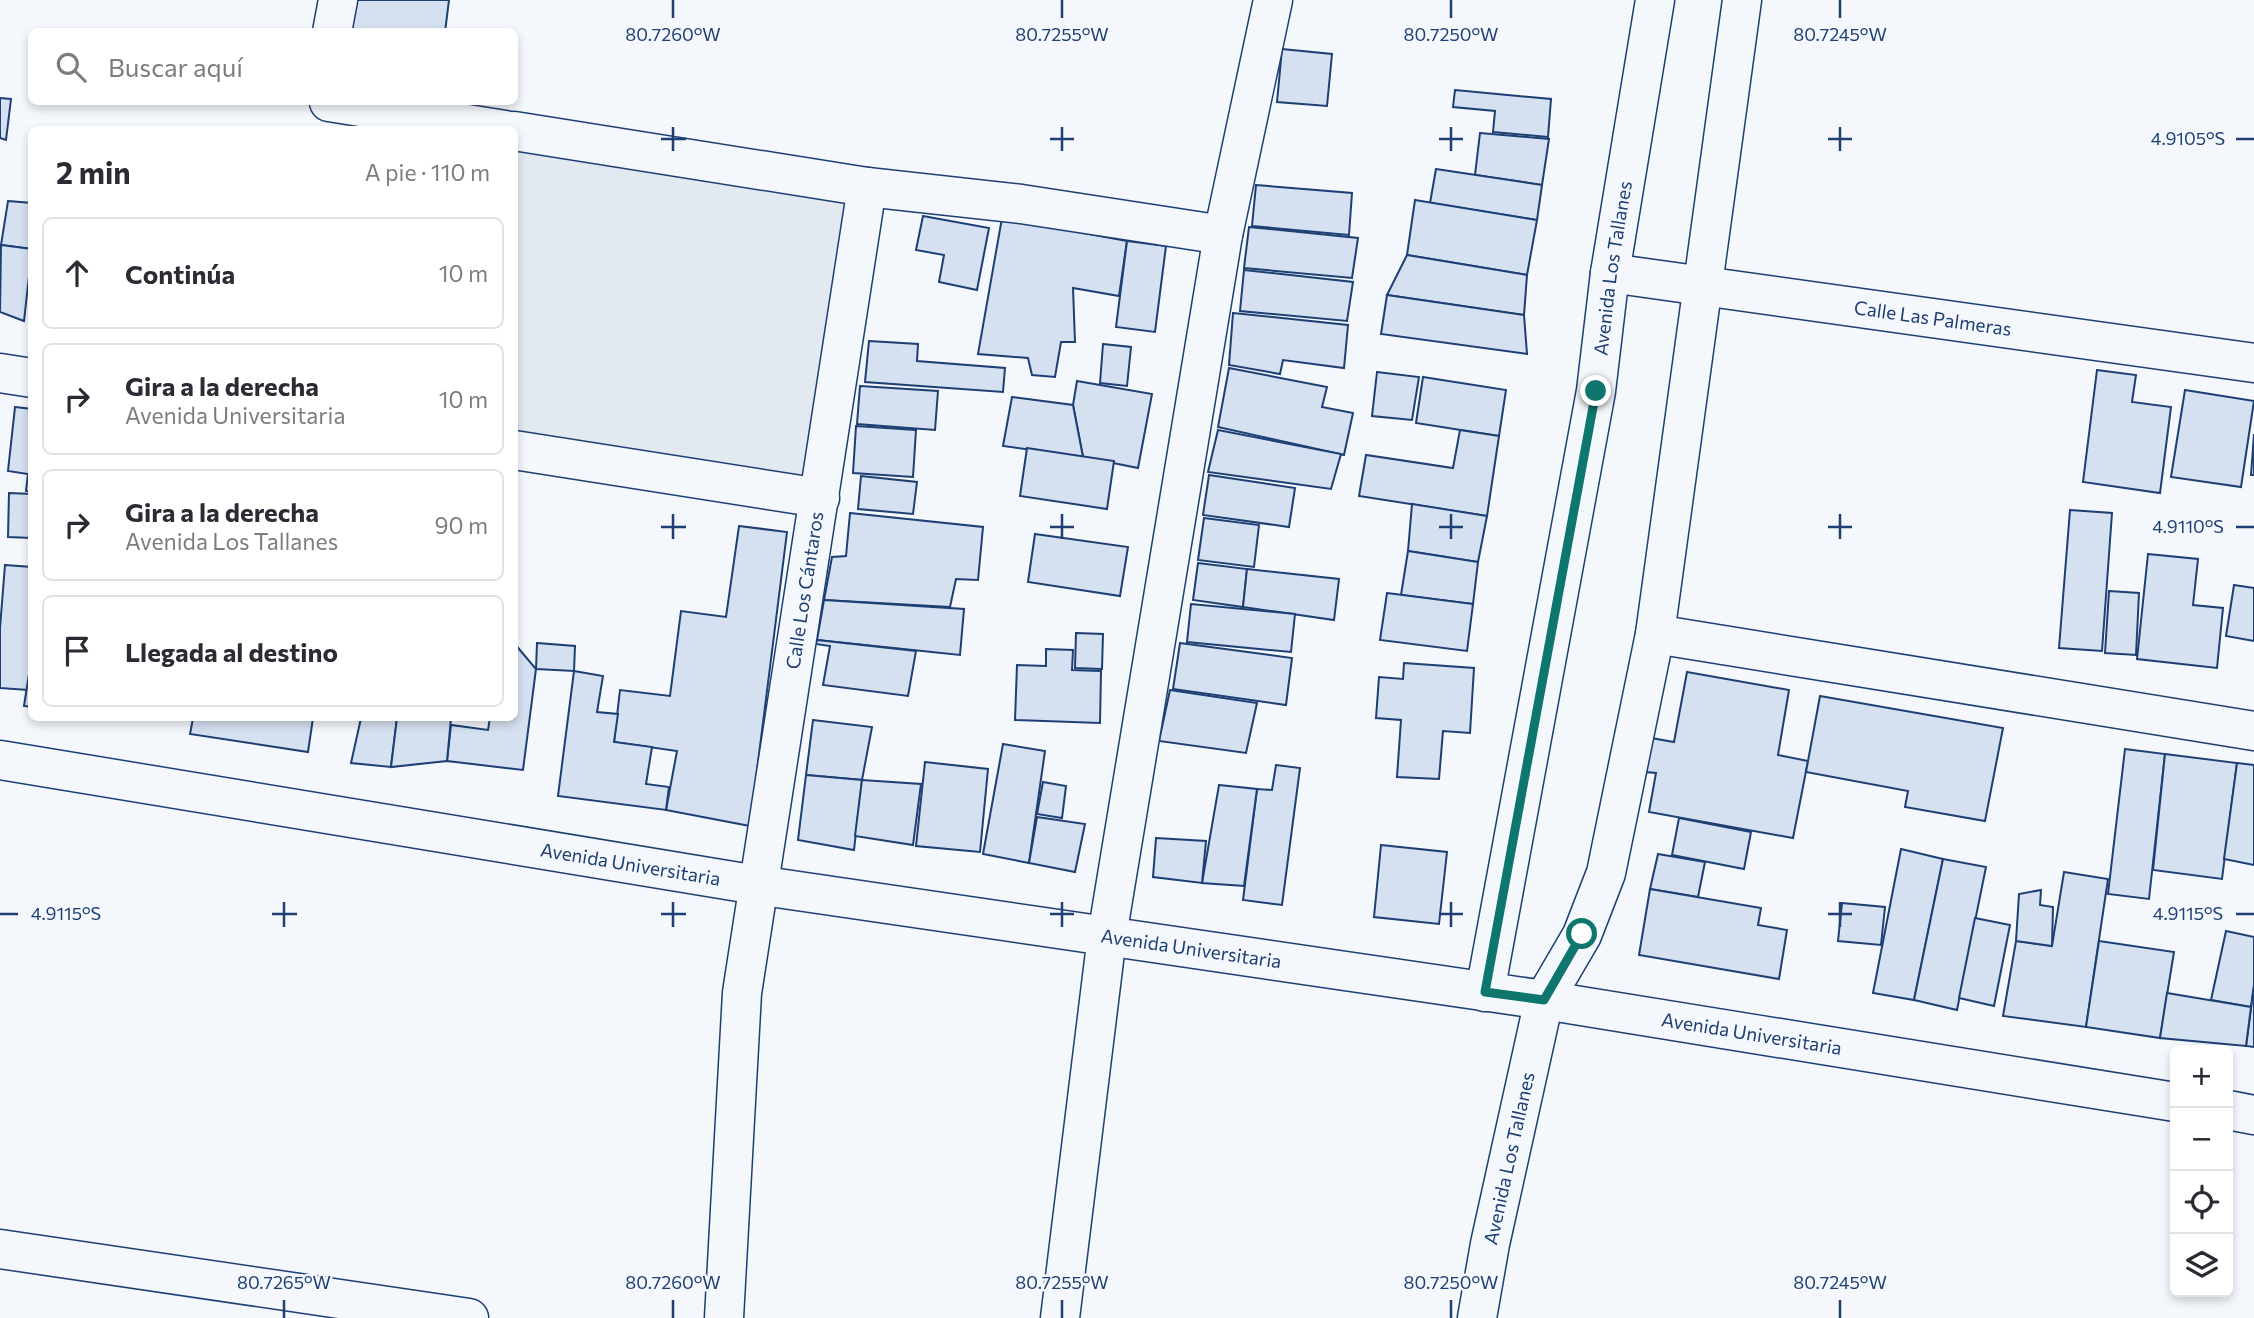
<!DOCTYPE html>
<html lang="es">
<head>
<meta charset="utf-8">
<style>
	:root { --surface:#fff; --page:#f7f7f7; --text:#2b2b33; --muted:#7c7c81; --line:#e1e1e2 }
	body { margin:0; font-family:Commissioner,sans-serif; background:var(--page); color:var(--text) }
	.controls { position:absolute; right:21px; bottom:21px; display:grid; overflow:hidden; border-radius:10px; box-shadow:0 4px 10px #0003 }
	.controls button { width:63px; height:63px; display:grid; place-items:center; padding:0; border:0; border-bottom:2px solid var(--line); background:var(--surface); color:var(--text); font:35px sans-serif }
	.stop { position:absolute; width:21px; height:21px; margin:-16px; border:5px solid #0f766e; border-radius:50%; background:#fff }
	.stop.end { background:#0f766e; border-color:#fff; box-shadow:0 2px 7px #0008 }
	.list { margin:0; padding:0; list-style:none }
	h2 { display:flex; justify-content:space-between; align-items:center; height:91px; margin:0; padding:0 28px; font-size:30px }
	h2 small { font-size:23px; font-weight:400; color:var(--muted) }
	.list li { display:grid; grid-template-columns:46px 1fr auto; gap:21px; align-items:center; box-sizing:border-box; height:112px; margin:0 14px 14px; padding:0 14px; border:2px solid var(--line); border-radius:10px }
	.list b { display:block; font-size:26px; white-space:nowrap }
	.list p { margin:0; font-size:23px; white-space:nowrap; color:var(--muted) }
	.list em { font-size:23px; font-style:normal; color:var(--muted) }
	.icon { flex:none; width:38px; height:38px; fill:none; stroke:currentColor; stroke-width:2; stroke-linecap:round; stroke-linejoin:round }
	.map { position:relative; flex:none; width:2254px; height:1318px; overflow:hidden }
	.search { position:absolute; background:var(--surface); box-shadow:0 4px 10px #0003; left:28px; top:28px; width:490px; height:77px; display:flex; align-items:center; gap:18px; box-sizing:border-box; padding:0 24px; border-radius:10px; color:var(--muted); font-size:26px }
	.panel { position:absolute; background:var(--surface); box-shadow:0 4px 10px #0003; left:28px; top:126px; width:490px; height:595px; border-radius:10px }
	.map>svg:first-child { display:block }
</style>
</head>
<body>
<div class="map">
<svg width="2254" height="1318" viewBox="0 0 2254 1318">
	<rect width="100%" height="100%" fill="#f4f7fb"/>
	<path fill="#e3e9f0" stroke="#687fa3" stroke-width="2" d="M 514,131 L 867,187 L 820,498 L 515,450 Z"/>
	<g fill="#d5e0f0" stroke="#1d3f73" stroke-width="2">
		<path d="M 349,0 L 449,0 L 445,32 L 346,32 Z"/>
		<path d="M 1282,49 L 1332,54 L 1327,106 L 1277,102 Z"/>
		<path d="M 1455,90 L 1551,99 L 1548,137 L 1493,132 L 1495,111 L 1453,107 Z"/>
		<path d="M 0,98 L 11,99 L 6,140 L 0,138 Z"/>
		<path d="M 1480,133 L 1549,139 L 1542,185 L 1475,175 Z"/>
		<path d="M 1436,169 L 1542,185 L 1537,220 L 1430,203 Z"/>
		<path d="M 1256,185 L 1352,193 L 1349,235 L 1252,226 Z"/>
		<path d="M 1415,200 L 1537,220 L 1527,275 L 1407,255 Z"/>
		<path d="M 8,201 L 32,203 L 32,249 L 1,245 Z"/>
		<path d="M 923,216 L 989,228 L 977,290 L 939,282 L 944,255 L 916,250 Z"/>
		<path d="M 1002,218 L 1127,241 L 1119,296 L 1073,288 L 1075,342 L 1061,342 L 1055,377 L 1032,375 L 1028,358 L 978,354 Z"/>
		<path d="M 1249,227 L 1358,238 L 1352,278 L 1244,268 Z"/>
		<path d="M 1127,241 L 1166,246 L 1155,332 L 1116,327 Z"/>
		<path d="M 1,245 L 32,249 L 24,321 L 0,312 Z"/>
		<path d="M 1407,255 L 1527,275 L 1524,315 L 1387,295 Z"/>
		<path d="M 1244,270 L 1353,282 L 1347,321 L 1240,311 Z"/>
		<path d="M 1387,295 L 1524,315 L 1527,354 L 1381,334 Z"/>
		<path d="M 1233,313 L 1348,325 L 1344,368 L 1283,360 L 1280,374 L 1229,365 Z"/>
		<path d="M 869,341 L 918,344 L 917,361 L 1005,368 L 1003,392 L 865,382 Z"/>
		<path d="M 1103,344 L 1131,347 L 1127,386 L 1100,383 Z"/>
		<path d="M 1229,368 L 1327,387 L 1322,407 L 1353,413 L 1344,455 L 1218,427 Z"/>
		<path d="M 2097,370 L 2136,375 L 2132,402 L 2171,407 L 2160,493 L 2083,482 Z"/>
		<path d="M 1377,372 L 1419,377 L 1412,420 L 1372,416 Z"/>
		<path d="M 1423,377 L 1506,390 L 1499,436 L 1416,423 Z"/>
		<path d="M 1077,381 L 1152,394 L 1138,468 L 1083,457 L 1073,405 Z"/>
		<path d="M 860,386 L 938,391 L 935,430 L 857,424 Z"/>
		<path d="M 2185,390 L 2254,401 L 2241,487 L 2171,477 Z"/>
		<path d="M 1012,397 L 1073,405 L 1083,457 L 1003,446 Z"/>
		<path d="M 15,407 L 32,409 L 32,492 L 26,491 L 28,474 L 8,471 Z"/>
		<path d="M 856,426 L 916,430 L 913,477 L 853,473 Z"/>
		<path d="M 1218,430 L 1341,454 L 1331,489 L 1208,472 Z"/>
		<path d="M 1460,430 L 1499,436 L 1487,516 L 1359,496 L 1366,455 L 1453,468 Z"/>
		<path d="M 2254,434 L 2254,475 L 2251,475 Z"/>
		<path d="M 1027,448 L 1114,461 L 1107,509 L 1020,496 Z"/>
		<path d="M 1209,475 L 1295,488 L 1289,527 L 1203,515 Z"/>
		<path d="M 861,476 L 917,482 L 913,514 L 858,509 Z"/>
		<path d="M 9,493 L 32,494 L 32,538 L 8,537 Z"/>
		<path d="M 1412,504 L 1487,516 L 1478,562 L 1408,551 Z"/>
		<path d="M 2070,510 L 2112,513 L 2102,651 L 2059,648 Z"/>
		<path d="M 850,513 L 983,527 L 978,580 L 956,579 L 950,607 L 824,600 L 832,557 L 846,556 Z"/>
		<path d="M 1204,518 L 1259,525 L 1254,567 L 1198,560 Z"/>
		<path d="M 739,526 L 787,532 L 750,826 L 666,810 L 677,751 L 614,742 L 620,690 L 670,696 L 681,611 L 726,617 Z"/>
		<path d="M 1035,534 L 1128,547 L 1120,596 L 1028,582 Z"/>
		<path d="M 1408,551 L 1478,562 L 1473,604 L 1401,595 Z"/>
		<path d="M 2148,554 L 2198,559 L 2193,605 L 2223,608 L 2217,668 L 2137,659 Z"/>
		<path d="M 1198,563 L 1247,569 L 1243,607 L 1193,600 Z"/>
		<path d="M 5,565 L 32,567 L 32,642 L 28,690 L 0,688 L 0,628 Z"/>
		<path d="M 1247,569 L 1339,579 L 1334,620 L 1243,607 Z"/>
		<path d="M 2234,585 L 2254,588 L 2254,641 L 2226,636 Z"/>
		<path d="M 2109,591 L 2139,593 L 2136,655 L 2105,653 Z"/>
		<path d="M 1387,593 L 1473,604 L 1467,651 L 1380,640 Z"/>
		<path d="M 824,600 L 964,609 L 960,655 L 817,640 Z"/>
		<path d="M 1191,604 L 1295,614 L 1291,652 L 1187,642 Z"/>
		<path d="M 1076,633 L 1103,634 L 1102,669 L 1075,668 Z"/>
		<path d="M 817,640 L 916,651 L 908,696 L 823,685 L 830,646 L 816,644 Z"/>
		<path d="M 514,643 L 536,669 L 523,770 L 447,761 L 451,725 L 488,730 L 490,718 L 514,718 Z"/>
		<path d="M 537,643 L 575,646 L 574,671 L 536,669 Z"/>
		<path d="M 1180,643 L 1292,658 L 1286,705 L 1173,689 Z"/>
		<path d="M 1046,649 L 1073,650 L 1072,670 L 1101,671 L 1100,723 L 1015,720 L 1017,665 L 1046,666 Z"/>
		<path d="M 32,655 L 32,707 L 24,706 Z"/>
		<path d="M 1404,663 L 1474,668 L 1470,733 L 1443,731 L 1439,779 L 1397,777 L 1401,720 L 1376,718 L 1379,677 L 1403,679 Z"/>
		<path d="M 574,671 L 603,676 L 597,712 L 618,714 L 614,742 L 652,747 L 646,784 L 669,787 L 666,810 L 558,796 Z"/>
		<path d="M 1687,672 L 1789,690 L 1778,755 L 1808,761 L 1793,838 L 1649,812 L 1656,773 L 1645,772 L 1651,738 L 1674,742 Z"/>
		<path d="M 1170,690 L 1257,703 L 1246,753 L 1159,741 Z"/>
		<path d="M 1820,696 L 2003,728 L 1985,821 L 1905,807 L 1908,791 L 1806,772 Z"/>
		<path d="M 193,718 L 313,718 L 308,752 L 190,734 Z"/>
		<path d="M 361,718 L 397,718 L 391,767 L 351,763 Z"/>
		<path d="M 397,718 L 451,718 L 447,761 L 391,767 Z"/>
		<path d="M 813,720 L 872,727 L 862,780 L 806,775 Z"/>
		<path d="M 1003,744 L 1045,751 L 1029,863 L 983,854 Z"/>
		<path d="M 2125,749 L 2165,754 L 2149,899 L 2108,894 Z"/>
		<path d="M 2165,754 L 2237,763 L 2222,879 L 2153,870 Z"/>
		<path d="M 925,762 L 988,769 L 980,852 L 916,846 Z"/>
		<path d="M 2237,763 L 2254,765 L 2254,865 L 2224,859 Z"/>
		<path d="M 1276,765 L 1300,768 L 1282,905 L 1243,900 L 1257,789 L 1272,790 Z"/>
		<path d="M 806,775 L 862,780 L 854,850 L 798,840 Z"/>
		<path d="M 862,780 L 921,784 L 913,845 L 855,836 Z"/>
		<path d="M 1043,782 L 1066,786 L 1062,818 L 1037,814 Z"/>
		<path d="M 1219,785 L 1257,789 L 1244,886 L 1202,883 Z"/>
		<path d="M 1037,817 L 1085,824 L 1075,872 L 1029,863 Z"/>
		<path d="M 1679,818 L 1751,832 L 1744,869 L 1672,855 Z"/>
		<path d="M 1156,838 L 1206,841 L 1202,883 L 1153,877 Z"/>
		<path d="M 1381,845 L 1447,852 L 1439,924 L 1374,917 Z"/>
		<path d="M 1901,849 L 1943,859 L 1914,1000 L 1873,993 Z"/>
		<path d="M 1658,854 L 1705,862 L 1698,897 L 1650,889 Z"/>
		<path d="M 1943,859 L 1986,867 L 1957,1010 L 1914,1000 Z"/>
		<path d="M 2064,872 L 2108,879 L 2086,1027 L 2003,1016 L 2016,941 L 2052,946 Z"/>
		<path d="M 1650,889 L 1761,908 L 1758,925 L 1787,930 L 1779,979 L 1639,955 Z"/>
		<path d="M 2041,890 L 2040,905 L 2053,907 L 2052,946 L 2016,941 L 2019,894 Z"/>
		<path d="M 1842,903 L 1885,907 L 1881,945 L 1838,941 Z"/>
		<path d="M 1975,918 L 2010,925 L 1994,1006 L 1959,998 Z"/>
		<path d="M 2226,931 L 2254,937 L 2254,985 L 2251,1007 L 2211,1000 Z"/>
		<path d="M 2099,941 L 2174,952 L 2160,1038 L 2086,1027 Z"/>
		<path d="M 2254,986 L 2254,1047 L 2246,1046 Z"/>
		<path d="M 2167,993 L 2251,1007 L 2246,1046 L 2160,1038 Z"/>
	</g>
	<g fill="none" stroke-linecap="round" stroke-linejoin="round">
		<defs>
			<g id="street">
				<path d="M 332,32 L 338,0"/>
				<path d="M 329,102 L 505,130"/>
				<path d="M 514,131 L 867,187 L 1021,204 L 1223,235"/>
				<path id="s1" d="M 1610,273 L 2254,363"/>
				<path d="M 0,373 L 32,378"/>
				<path d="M 514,450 L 820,498"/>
				<path d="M 1655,634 L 2254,731"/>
				<path d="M 0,1249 L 469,1318"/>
				<path id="s2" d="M 724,1318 L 742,993 L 867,187"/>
				<path d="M 1060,1318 L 1107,936 L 1223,235 L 1273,0"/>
			</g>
			<g id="secondary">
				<path id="s3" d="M 0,760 L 757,885 L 1544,1000 L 2175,1102"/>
				<path id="s4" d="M 1485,992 L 1596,391 L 1610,273 L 1655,0"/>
				<path d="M 2228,1110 L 2254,1115"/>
				<path id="s5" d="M 1477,1318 L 1490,1244 L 1544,1000 L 1582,935 L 1606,873 L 1655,634 L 1742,0"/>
			</g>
		</defs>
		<use href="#street" stroke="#1d3f73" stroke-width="41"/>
		<use href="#secondary" stroke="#1d3f73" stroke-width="41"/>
		<use href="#street" stroke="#f4f7fb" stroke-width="38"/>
		<use href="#secondary" stroke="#f4f7fb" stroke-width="38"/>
	</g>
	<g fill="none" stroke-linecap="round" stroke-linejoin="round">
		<path stroke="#0f766e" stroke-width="9" d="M 1582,934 L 1544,1000 L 1485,992 L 1596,391"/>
	</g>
	<path fill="none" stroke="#1d3f73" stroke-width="2.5" d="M 673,0 L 673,18M 1062,0 L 1062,18M 1451,0 L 1451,18M 1840,0 L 1840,18M 673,127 L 673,151M 1062,127 L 1062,151M 1451,127 L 1451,151M 1840,127 L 1840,151M 661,139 L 686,139M 1050,139 L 1074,139M 1439,139 L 1463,139M 1828,139 L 1852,139M 2236,139 L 2254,139M 673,514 L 673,539M 1062,514 L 1062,539M 1451,514 L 1451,539M 1840,514 L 1840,539M 661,527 L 686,527M 1050,527 L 1074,527M 1439,527 L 1463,527M 1828,527 L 1852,527M 2236,527 L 2254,527M 284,902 L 284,927M 673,902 L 673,927M 1062,902 L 1062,927M 1451,902 L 1451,927M 1840,902 L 1840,927M 0,914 L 18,914M 272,914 L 297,914M 661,914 L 686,914M 1050,914 L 1074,914M 1439,914 L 1463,914M 1828,914 L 1852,914M 2236,914 L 2254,914M 284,1300 L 284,1318M 673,1300 L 673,1318M 1062,1300 L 1062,1318M 1451,1300 L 1451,1318M 1840,1300 L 1840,1318"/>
	<g text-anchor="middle" stroke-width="5" stroke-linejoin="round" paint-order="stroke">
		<g font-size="19" fill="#1d3f73" stroke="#f4f7fb">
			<text dy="7" stroke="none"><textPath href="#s4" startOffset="735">Avenida Los Tallanes</textPath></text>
			<text dy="7" stroke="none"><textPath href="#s1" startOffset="326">Calle Las Palmeras</textPath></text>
			<text dy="7" stroke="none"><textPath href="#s2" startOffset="733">Calle Los Cántaros</textPath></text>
			<text dy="7" stroke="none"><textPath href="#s3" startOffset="639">Avenida Universitaria</textPath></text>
			<text dy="7" stroke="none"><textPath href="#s3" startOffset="1206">Avenida Universitaria</textPath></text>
			<text dy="7" stroke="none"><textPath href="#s3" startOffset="1773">Avenida Universitaria</textPath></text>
			<text dy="7" stroke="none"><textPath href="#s5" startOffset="163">Avenida Los Tallanes</textPath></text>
		</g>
	</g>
	<g font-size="18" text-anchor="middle" fill="#1d3f73" stroke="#f4f7fb" stroke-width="5" stroke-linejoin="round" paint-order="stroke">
		<text x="673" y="41">80.7260°W</text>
		<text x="1062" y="41">80.7255°W</text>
		<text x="1451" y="41">80.7250°W</text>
		<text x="1840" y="41">80.7245°W</text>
		<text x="2188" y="145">4.9105°S</text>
		<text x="2188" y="533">4.9110°S</text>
		<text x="66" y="920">4.9115°S</text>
		<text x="2188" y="920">4.9115°S</text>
		<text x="284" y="1289">80.7265°W</text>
		<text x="673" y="1289">80.7260°W</text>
		<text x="1062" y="1289">80.7255°W</text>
		<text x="1451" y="1289">80.7250°W</text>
		<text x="1840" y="1289">80.7245°W</text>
	</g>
</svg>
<div class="controls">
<button>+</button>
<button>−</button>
<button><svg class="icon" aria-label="locate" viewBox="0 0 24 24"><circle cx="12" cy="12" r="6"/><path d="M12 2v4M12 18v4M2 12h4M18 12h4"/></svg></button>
<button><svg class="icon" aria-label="layers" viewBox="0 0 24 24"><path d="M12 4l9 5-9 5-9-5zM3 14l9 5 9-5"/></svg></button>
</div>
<div class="stop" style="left:1582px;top:934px"></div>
<div class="stop end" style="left:1596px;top:391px"></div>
<div class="search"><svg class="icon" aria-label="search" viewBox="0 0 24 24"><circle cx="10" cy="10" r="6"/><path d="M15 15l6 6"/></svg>Buscar aquí</div>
<section class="panel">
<h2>2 min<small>A pie · 110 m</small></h2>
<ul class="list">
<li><svg class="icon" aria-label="ahead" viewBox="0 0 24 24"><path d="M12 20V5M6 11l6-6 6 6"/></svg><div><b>Continúa</b></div><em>10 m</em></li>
<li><svg class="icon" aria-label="right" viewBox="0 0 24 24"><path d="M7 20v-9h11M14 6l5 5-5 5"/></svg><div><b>Gira a la derecha</b><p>Avenida Universitaria</p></div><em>10 m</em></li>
<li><svg class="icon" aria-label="right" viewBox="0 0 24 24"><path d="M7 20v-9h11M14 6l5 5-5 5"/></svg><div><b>Gira a la derecha</b><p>Avenida Los Tallanes</p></div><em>90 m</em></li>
<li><svg class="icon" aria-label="arrive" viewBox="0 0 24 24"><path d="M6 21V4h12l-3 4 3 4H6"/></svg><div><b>Llegada al destino</b></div></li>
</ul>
</section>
</div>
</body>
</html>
